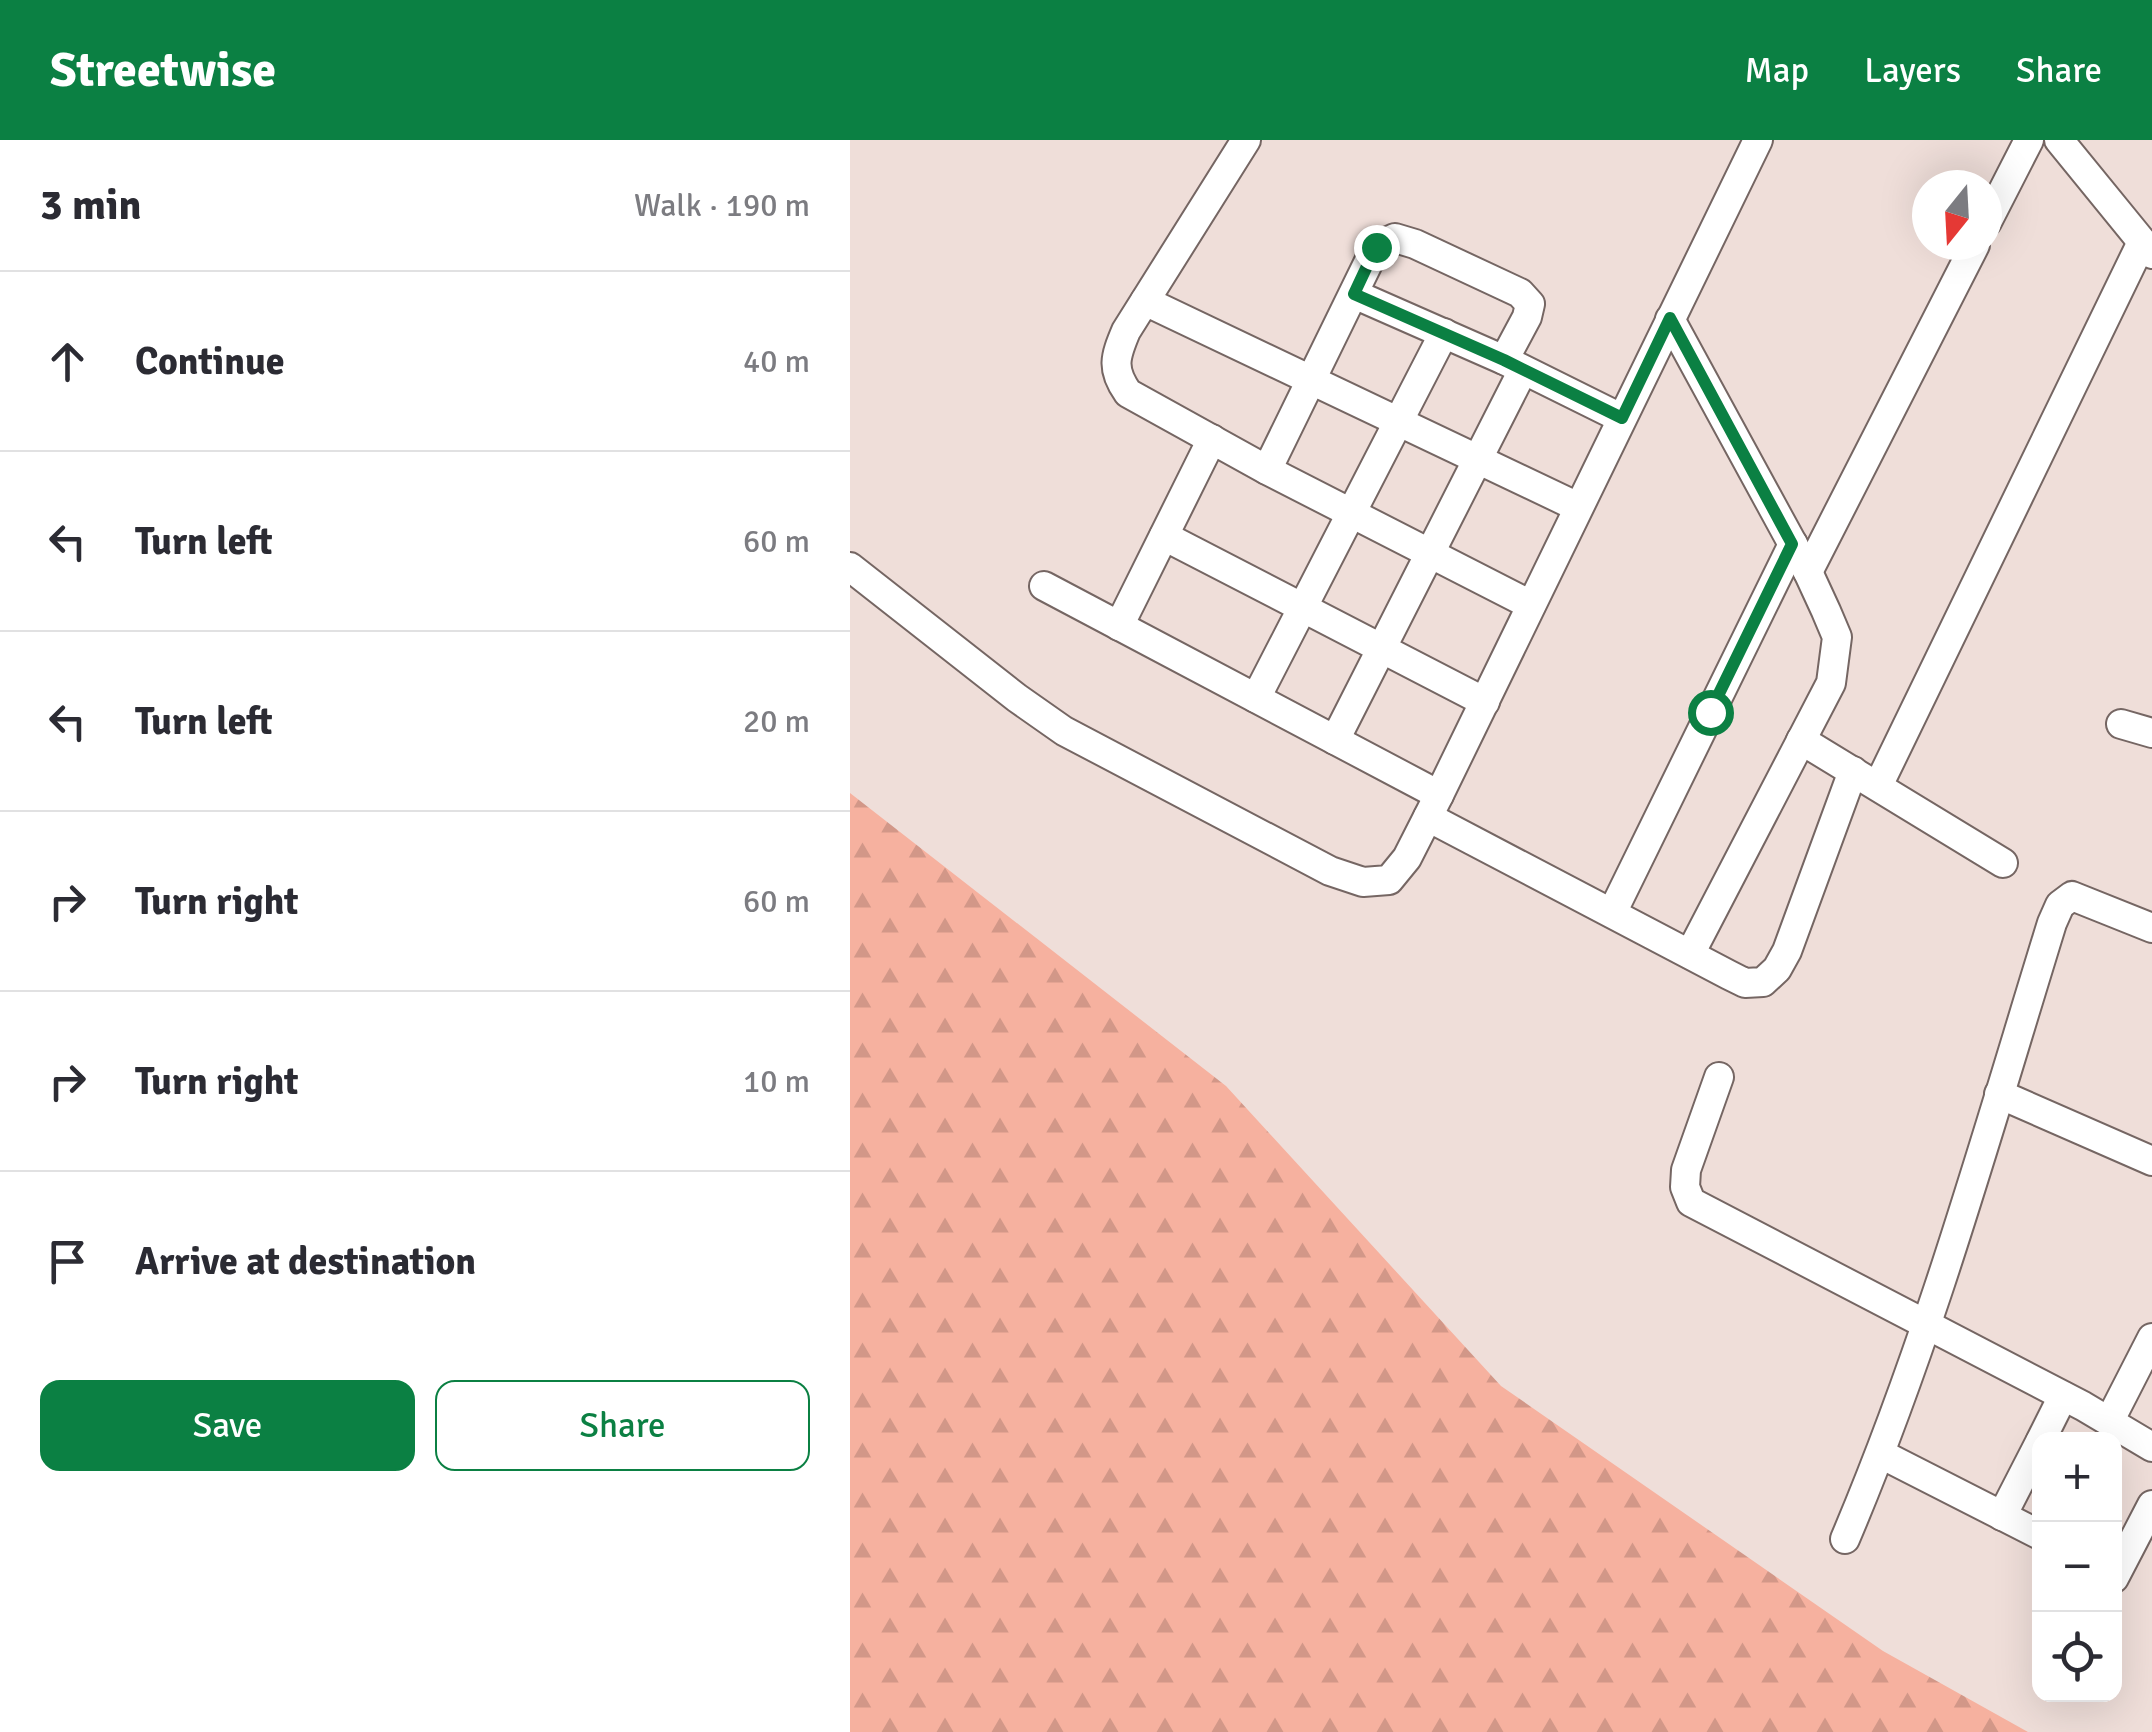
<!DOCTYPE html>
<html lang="en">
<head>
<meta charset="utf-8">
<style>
	:root { --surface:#fff; --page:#f7f7f7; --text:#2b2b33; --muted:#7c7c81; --line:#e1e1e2; --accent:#0b8043 }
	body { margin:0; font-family:Signika,sans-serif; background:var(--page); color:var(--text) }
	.controls { position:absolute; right:30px; bottom:30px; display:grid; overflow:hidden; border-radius:20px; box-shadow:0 10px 40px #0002 }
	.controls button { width:90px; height:90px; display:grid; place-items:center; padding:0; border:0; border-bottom:2px solid var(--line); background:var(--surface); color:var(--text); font:50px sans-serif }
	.compass { position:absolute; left:1062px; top:30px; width:90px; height:90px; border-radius:50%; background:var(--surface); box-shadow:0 10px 40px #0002; rotate:198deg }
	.stop { position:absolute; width:30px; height:30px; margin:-22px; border:8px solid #0b8043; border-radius:50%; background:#fff }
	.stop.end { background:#0b8043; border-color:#fff; box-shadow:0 2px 10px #0008 }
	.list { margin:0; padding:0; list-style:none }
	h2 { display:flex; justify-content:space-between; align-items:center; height:130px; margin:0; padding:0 40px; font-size:42px }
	h2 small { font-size:32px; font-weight:400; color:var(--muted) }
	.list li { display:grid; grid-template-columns:65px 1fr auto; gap:30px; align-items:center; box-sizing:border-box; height:180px; padding:0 40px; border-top:2px solid var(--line) }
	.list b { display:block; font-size:38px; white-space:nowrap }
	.list em { font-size:32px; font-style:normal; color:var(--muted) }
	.actions { display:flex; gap:20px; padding:30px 40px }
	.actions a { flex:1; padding:22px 0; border:2px solid var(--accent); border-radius:20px; text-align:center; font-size:35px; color:var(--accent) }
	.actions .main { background:var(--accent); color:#fff }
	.icon { flex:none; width:55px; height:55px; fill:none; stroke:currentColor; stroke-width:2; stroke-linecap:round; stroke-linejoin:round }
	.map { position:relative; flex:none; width:1302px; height:1592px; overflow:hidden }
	header { display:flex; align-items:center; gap:60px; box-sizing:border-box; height:140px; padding:0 50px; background:var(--accent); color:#fff }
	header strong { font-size:48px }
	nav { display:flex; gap:55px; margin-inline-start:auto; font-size:35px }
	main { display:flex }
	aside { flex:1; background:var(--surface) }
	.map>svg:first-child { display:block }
</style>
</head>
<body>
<header>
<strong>Streetwise</strong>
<nav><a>Map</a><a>Layers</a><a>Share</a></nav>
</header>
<main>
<aside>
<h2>3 min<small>Walk · 190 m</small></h2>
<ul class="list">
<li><svg class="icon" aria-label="ahead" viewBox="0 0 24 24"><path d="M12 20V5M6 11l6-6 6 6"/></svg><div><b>Continue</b></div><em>40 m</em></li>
<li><svg class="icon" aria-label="left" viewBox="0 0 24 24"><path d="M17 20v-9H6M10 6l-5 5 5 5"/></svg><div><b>Turn left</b></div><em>60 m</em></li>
<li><svg class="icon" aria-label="left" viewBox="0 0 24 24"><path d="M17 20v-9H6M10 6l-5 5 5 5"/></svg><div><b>Turn left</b></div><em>20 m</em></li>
<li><svg class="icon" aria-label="right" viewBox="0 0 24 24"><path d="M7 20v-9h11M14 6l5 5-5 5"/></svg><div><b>Turn right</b></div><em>60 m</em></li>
<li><svg class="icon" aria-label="right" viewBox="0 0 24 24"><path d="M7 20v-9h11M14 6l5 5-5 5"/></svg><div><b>Turn right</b></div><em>10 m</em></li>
<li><svg class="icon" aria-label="arrive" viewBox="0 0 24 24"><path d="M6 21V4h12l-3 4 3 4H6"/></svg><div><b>Arrive at destination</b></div></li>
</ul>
<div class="actions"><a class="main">Save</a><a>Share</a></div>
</aside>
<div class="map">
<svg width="1302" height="1592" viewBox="0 0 1302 1592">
	<defs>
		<pattern id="forest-firs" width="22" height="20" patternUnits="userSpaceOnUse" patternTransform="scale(2.5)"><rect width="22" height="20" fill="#f6b19f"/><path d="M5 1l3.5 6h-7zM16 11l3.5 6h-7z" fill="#d29788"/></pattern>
	</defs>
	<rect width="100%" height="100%" fill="#efded9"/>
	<path fill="url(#forest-firs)" d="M 0,653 L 376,946 L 651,1246 L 1033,1511 L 1178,1592 L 0,1592 Z"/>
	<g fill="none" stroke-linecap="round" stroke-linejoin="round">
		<defs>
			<g id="minor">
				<path d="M 396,0 L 276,191 C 265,217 261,229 278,253 L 417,330 L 681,465"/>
				<path d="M 1209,0 L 1302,114"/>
				<path d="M 1137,82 L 1179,0"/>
				<path d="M 504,154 L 654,220 L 771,278"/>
				<path d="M 295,161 L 728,367"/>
				<path d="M 820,179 L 958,432 L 976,471 L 987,497 L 981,543 L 840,814"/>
				<path d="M 417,330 L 526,107 L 545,98 L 565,104 L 670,153 L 680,164 L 677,177 L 654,220"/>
				<path d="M 314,396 L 635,562"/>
				<path d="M 0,427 L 167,558 L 214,591 L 480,731 L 513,742 L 539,740 L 557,718 L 589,655 L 908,0"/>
				<path d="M 958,432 L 1125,105"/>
				<path d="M 194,446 L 589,655"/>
				<path d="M 269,486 L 362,299"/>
				<path d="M 406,558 L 594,193"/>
				<path d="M 1271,584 L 1302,593"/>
				<path d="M 485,600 L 673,230"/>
				<path d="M 951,600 L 1153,723"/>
				<path d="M 1028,646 L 1292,102"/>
				<path d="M 578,677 L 879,835 L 895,843 L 913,842 L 927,829 L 937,811 L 1003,631"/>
				<path d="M 762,773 L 943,404"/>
				<path d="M 869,937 L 836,1030 L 835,1047 L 841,1062 L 1233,1266 L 1302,1307"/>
				<path d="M 1149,954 L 1302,1021"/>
				<path d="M 1260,1280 L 1302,1198"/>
				<path d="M 1191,1300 L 1213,1256"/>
				<path d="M 1031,1314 L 1190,1395"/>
				<path d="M 1152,1376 L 1190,1302"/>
				<path d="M 995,1399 C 1080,1199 1138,990 1202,783 L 1210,765 L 1222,756 L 1302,788"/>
				<path d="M 1264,1438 L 1302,1365"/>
			</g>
		</defs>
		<use href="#minor" stroke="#756663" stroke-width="32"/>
		<use href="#minor" stroke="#fff" stroke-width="28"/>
	</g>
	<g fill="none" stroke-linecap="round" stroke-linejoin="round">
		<path stroke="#0b8043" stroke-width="12" d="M 526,107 L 504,154 L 654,220 L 772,278 L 820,178 L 942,404 L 860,572"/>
	</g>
</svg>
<div class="controls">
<button>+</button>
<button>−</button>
<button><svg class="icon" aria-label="locate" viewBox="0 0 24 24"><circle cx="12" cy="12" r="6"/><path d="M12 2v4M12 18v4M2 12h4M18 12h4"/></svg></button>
</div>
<svg class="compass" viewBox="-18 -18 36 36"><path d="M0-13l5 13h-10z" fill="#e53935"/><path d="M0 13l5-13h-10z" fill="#7c7c81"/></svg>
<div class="stop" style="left:860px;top:572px"></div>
<div class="stop end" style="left:526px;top:107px"></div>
</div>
</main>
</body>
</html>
